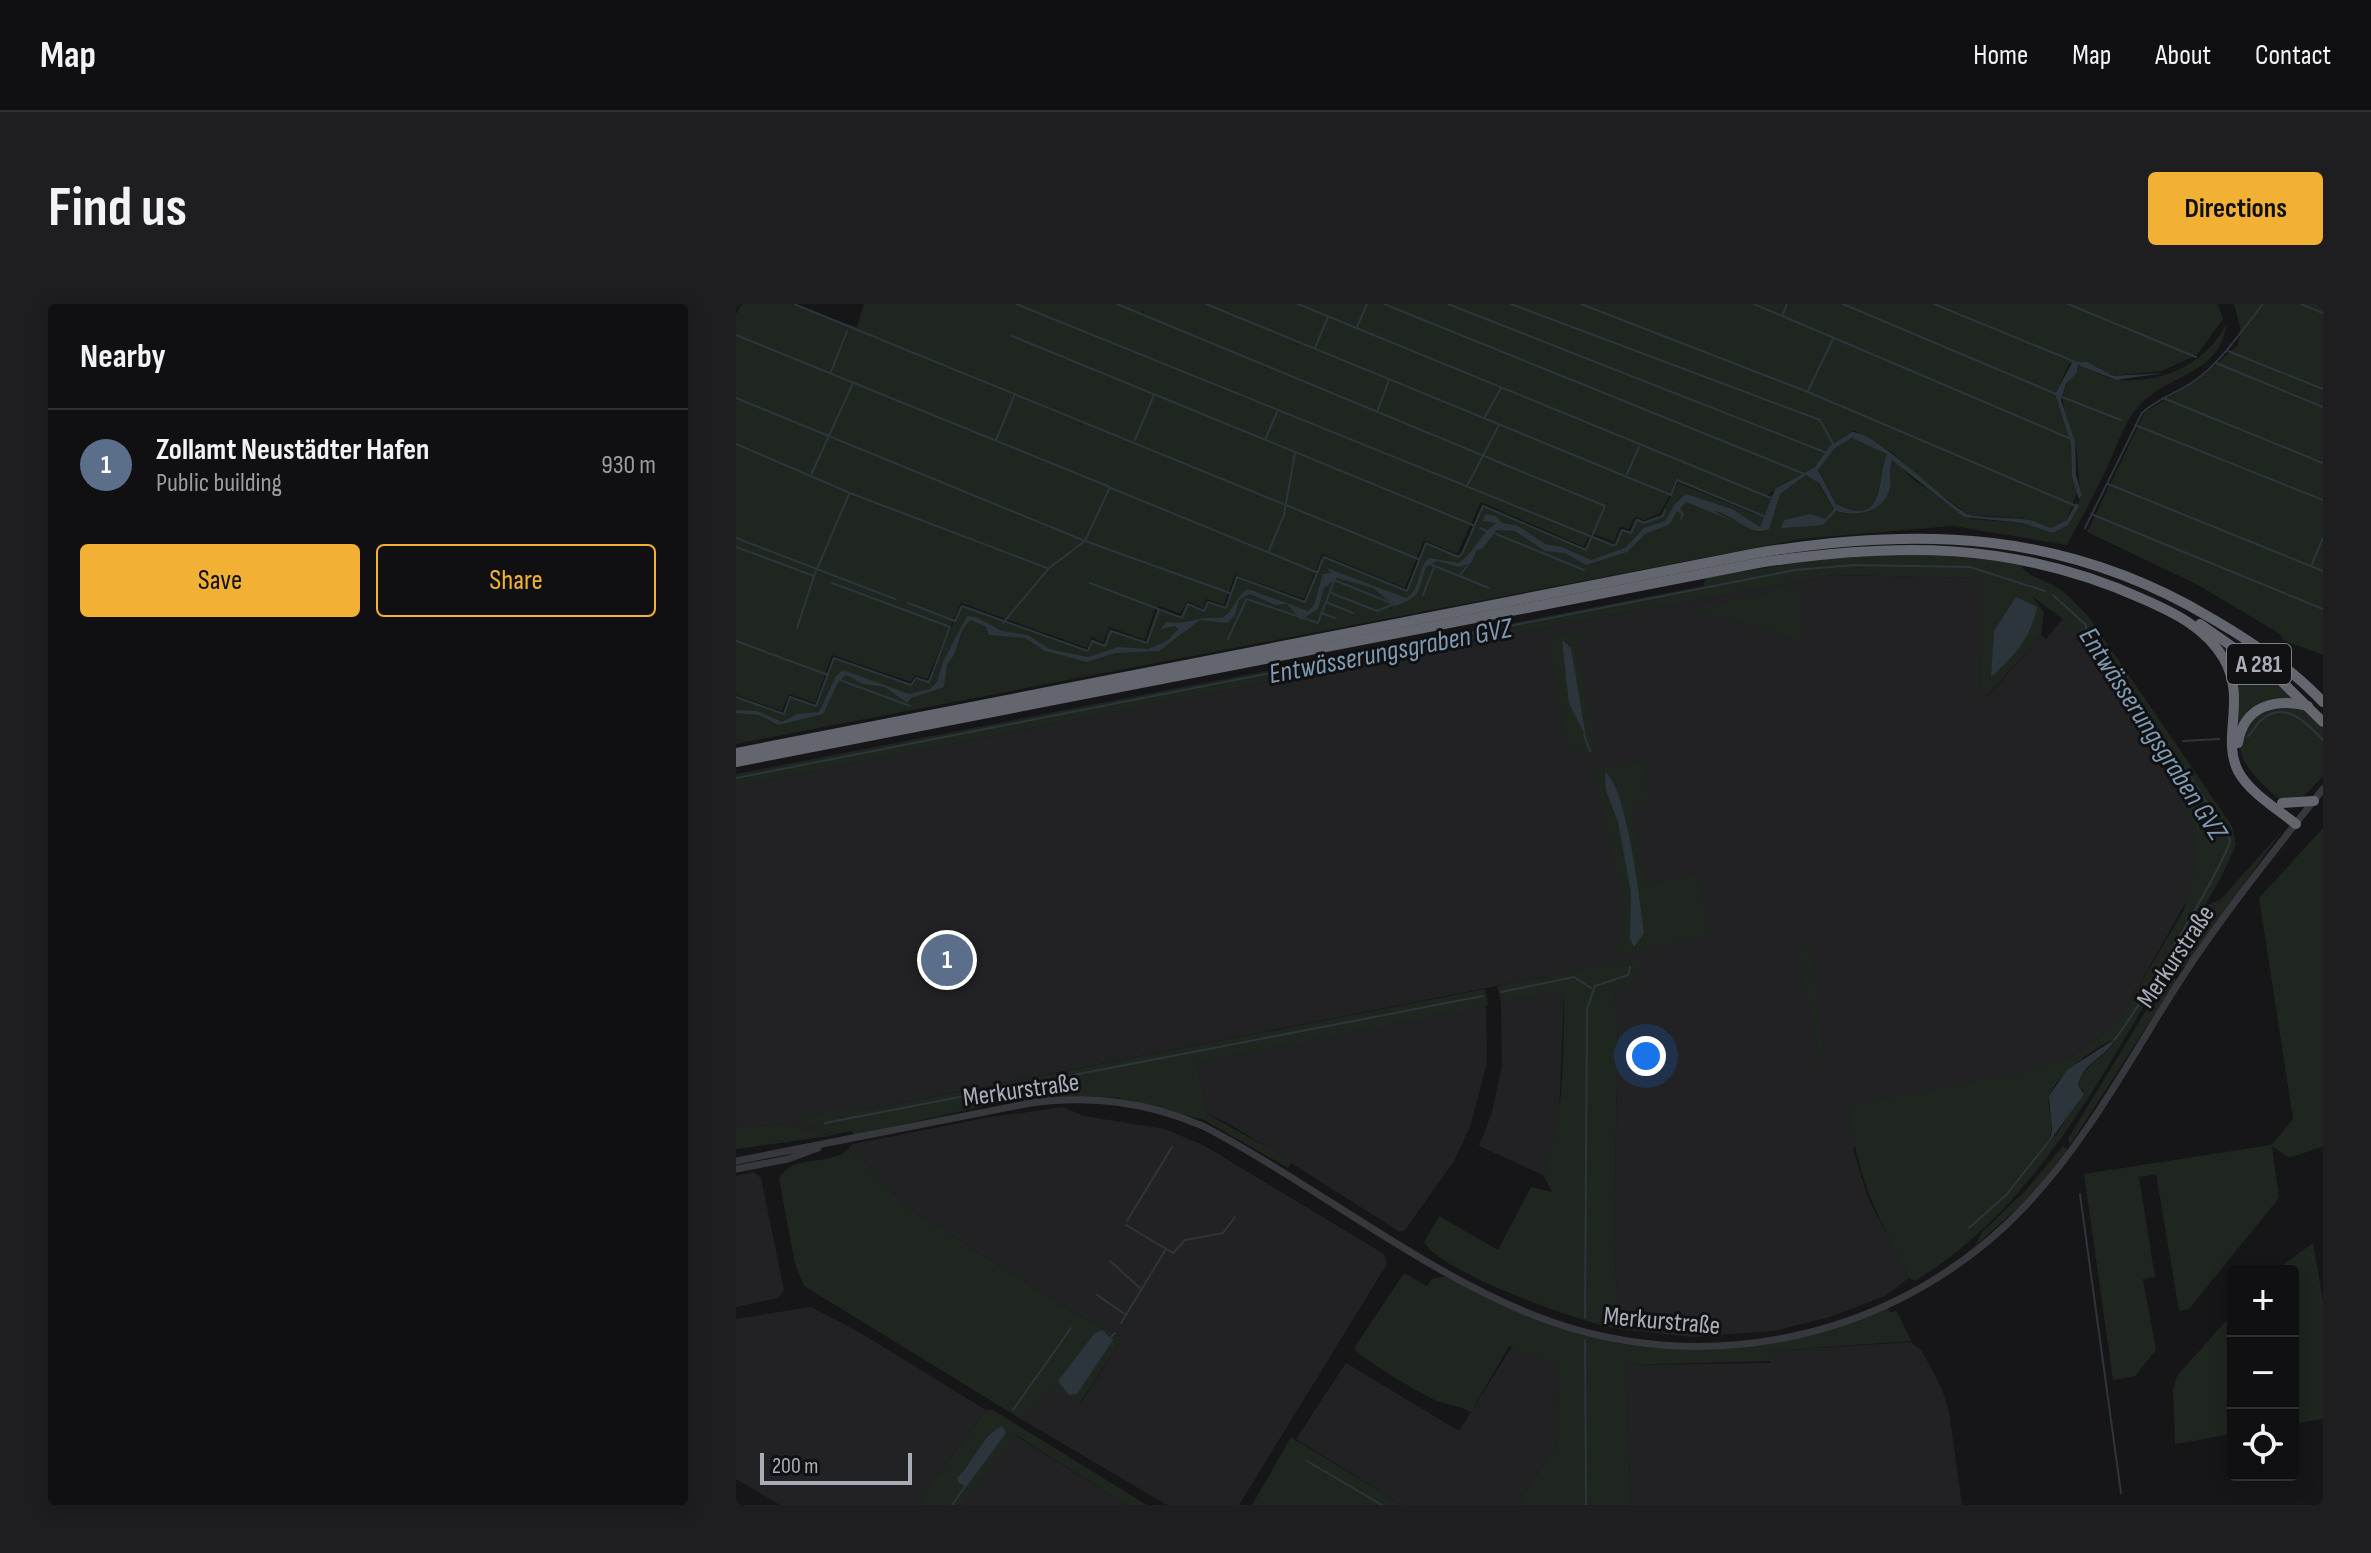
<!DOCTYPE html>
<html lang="en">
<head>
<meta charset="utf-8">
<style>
	:root { --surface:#101012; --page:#1e1e20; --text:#f1f3f6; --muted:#9c9d9f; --line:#303032; --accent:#f2b134 }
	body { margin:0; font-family:"Sofia Sans Condensed",sans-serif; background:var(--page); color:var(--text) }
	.controls { position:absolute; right:24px; bottom:24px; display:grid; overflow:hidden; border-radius:8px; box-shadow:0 4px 20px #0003 }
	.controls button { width:72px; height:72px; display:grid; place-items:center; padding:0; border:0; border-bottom:2px solid var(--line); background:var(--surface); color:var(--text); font:40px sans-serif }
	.scale { position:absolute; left:24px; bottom:20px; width:152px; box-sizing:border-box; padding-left:8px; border:4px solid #a8adb8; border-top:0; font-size:22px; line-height:28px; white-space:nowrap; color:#a8adb8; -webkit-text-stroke:6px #111113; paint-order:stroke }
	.you { position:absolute; left:910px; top:752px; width:28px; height:28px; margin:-20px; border:6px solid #fff; border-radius:50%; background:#1a73e8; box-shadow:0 0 0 12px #1a73e833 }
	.badge { display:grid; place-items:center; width:52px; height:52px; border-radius:50%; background:var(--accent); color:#fff; font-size:26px; font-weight:700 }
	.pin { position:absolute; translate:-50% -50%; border:4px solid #fff; box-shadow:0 2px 8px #0006 }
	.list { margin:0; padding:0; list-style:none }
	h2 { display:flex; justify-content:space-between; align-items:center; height:104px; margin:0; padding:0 32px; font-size:34px }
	h2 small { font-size:26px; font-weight:400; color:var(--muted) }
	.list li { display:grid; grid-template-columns:52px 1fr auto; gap:24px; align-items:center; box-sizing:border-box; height:112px; padding:0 32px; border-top:2px solid var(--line) }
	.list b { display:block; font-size:30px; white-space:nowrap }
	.list p { margin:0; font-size:26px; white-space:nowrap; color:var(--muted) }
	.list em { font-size:26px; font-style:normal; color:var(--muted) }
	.actions { display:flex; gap:16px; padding:24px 32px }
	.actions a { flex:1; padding:18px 0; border:2px solid var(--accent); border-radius:8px; text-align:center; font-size:28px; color:var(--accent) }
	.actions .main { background:var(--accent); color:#111 }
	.icon { flex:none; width:44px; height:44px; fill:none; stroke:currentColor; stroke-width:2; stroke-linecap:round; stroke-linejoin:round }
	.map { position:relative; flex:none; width:1587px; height:1201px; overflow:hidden; border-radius:8px }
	header { display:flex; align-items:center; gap:48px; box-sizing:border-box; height:112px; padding:0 40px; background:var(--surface); border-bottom:2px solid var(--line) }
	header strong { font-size:38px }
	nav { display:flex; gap:44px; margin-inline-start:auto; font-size:28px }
	.intro { display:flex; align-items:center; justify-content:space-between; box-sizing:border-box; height:192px; padding:0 48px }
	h1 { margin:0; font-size:56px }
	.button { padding:20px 36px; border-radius:8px; background:var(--accent); color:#111; font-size:28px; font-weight:700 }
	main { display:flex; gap:48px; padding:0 48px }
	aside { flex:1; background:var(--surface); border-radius:8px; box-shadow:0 4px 20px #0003 }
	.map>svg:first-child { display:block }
</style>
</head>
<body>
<header>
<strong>Map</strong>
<nav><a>Home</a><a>Map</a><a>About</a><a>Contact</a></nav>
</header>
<div class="intro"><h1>Find us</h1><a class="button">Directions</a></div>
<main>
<aside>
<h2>Nearby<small></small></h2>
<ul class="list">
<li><span class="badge" style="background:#5c6f8a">1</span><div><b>Zollamt Neustädter Hafen</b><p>Public building</p></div><em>930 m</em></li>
</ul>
<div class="actions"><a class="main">Save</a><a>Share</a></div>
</aside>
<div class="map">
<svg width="1587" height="1201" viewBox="0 0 1587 1201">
	<rect width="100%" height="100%" fill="#161618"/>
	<g fill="#222225">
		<path d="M 1098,271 L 1247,274 L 1244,392 L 1252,392 L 1305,331 L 1310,335 L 1328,313 L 1352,340 L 1442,471 L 1463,530 L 1461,579 L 1388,707 L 1371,727 L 1336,752 L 1117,844 L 1132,894 L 1173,974 L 1149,992 L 1094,1013 L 1037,1027 L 956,1033 L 883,1025 L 878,940 L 882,713 L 878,687 L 817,671 L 140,804 L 70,811 L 67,818 L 100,830 L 94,832 L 49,820 L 0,824 L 0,482 L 806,324 Z"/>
		<path d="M 828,686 L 823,815 L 818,844 L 807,871 L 743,842 L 756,808 L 766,761 L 765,698 Z"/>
		<path d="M 750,701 L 751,759 L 734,823 L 718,857 L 669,926 L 664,928 L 494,820 L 471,810 L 461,759 Z"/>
		<path d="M 327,803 L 348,812 L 429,825 L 469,842 L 648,950 L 651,960 L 503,1201 L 431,1201 L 285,1115 L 320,1079 L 344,1100 L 387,1034 L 332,1005 L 169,902 L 133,862 L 112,845 L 117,840 L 249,814 Z"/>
		<path d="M 18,868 L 25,874 L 48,986 L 42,994 L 0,1003 L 0,872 Z"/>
		<path d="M 75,1003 L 123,1028 L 250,1106 L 180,1201 L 44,1201 L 0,1175 L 0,1015 Z"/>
		<path d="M 1175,1038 L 1186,1047 L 1206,1085 L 1213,1107 L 1226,1201 L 895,1201 L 889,1061 L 1034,1059 L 1034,1047 Z"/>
		<path d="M 777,1041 L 823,1063 L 822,1138 L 781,1201 L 666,1201 L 560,1135 L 610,1059 L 723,1127 Z"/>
		<path d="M 279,1131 L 391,1201 L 225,1201 Z"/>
	</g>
	<g fill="#1e261f" fill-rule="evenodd">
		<path d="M 6,0 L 54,0 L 121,23 L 128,0 L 1482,0 L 1487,15 L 1461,51 L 1426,67 L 1376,72 L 1346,57 L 1333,60 L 1319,90 L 1335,140 L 1336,173 L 1342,186 L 1331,216 L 1315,224 L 1286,214 L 1233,211 L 1188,178 L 1157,149 L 1119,127 C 1096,135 1094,153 1077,164 C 1054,177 1031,184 1019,209 L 942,177 L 924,209 L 908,216 L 899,213 L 893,225 L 884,223 L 878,238 L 854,229 L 848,243 L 745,198 L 721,250 L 688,236 L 669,284 L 586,250 L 568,295 L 499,271 L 488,301 L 470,295 L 467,304 L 451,297 L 445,310 L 423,302 L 419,305 L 409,336 L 373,323 L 367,338 L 355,333 L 351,344 L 225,299 L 191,375 L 179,371 L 175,378 L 96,351 L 79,399 L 53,390 L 46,407 L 0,391 L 0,10 Z"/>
		<path d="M 1498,0 L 1587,0 L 1587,351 L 1547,336 L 1544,330 L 1462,281 L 1351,228 L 1409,108 L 1461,77 L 1501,42 L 1505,28 Z"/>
		<path d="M 1490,21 C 1485,67 1438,70 1409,96 C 1387,115 1381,145 1368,170 C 1357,194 1343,218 1331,241 L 1217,222 L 1065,235 L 0,440 L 0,393 L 47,409 L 54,392 L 79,401 L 97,353 L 175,380 L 180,373 L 192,377 L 225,301 L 351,346 L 356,335 L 368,340 L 373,325 L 410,338 L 421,305 L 445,312 L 451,298 L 467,306 L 471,297 L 489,303 L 500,272 L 568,297 L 586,252 L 670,286 L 689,238 L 722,251 L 728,245 L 746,200 L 848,245 L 855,231 L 878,240 L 885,225 L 894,227 L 900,214 L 908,217 L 925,211 L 942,179 L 1019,210 L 1028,193 L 1044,190 L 1070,171 L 1079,174 L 1099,207 C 1117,213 1149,207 1153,184 C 1155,176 1154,166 1155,157 L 1158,156 L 1178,176 L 1235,215 L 1287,219 L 1317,229 L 1332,221 L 1346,191 C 1341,173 1343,157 1339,139 C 1333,111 1314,93 1341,69 L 1342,61 C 1356,65 1368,75 1383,76 C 1428,79 1469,60 1490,21 Z"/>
		<path d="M 1119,133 L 1151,150 C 1140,174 1151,225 1100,200 L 1082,165 L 1098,145 Z"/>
		<path d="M 1182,249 L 1283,259 C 1293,275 1310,275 1325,286 C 1335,294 1344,304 1353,313 L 1496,522 L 1500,540 C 1482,586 1451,630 1425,673 C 1358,786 1294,907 1179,977 L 1173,974 C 1143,915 1118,870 1114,802 L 1303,765 L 1336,752 L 1371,727 L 1388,707 L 1448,606 L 1460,559 L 1459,532 L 1449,492 L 1440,473 L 1347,336 L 1329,317 L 1296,292 L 1308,308 L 1305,331 L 1251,392 L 1244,392 L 1246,274 L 1098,271 L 806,324 L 0,482 L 0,470 L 967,282 L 970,274 L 1074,256 ZM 1379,735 C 1370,756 1346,758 1342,783 L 1348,787 L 1320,831 L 1313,833 C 1319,820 1311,808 1313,794 C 1316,775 1359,742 1379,735 Z"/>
		<path d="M 1063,281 L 1066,337 L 958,305 Z"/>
		<path d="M 866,322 L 866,326 L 838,333 L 863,449 L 843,453 L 841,442 L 832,444 L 812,337 L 817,333 Z"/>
		<path d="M 1474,331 L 1565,399 L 1531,398 L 1500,432 L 1503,400 Z"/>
		<path d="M 1542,400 L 1566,405 L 1587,424 L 1587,472 L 1567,493 L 1544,496 C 1503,462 1480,429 1542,400 Z"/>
		<path d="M 907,457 L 914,497 L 895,501 L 911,580 L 961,571 L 973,629 L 880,653 L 889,607 L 858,467 Z"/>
		<path d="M 1587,524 L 1587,843 C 1574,845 1566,852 1552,853 L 1536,842 L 1543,894 L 1453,1005 L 1443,1007 L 1420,870 L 1403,873 L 1419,973 L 1407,975 L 1420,1046 L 1399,1072 L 1377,1076 L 1348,870 L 1535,841 L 1557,815 L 1523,594 Z"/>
		<path d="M 1544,529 L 1450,663 L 1442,664 L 1439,656 L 1472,601 L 1485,595 Z"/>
		<path d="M 1074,638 L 1092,789 L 1062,649 L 1064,642 Z"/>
		<path d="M 906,654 L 902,676 L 878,687 L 882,713 L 878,940 L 883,1025 C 846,1020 703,967 688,938 L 703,912 L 762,946 L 795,883 L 816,888 L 807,871 C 830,812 827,749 828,687 L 765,698 L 761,682 Z"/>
		<path d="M 1436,668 L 1440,677 L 1334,841 L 1332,835 L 1432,670 Z"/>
		<path d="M 749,685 L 752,701 L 461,759 L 471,810 L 556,857 L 552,864 L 468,816 L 383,794 L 339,793 L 267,798 L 119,831 L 115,827 L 100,830 L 66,818 L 70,810 L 140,804 Z"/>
		<path d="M 49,820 L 94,832 L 0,845 L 0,824 Z"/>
		<path d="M 1327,842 L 1331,846 L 1297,890 L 1239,942 L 1246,928 L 1289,887 Z"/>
		<path d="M 112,845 L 133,862 L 169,902 L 332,1005 L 387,1034 L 343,1100 L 320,1080 L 285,1115 L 68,982 L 59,960 L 43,875 C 56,848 93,864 112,845 Z"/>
		<path d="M 1577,939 L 1587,998 L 1587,1115 L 1557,1120 L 1557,967 L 1538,967 Z"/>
		<path d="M 668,969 L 691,982 L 696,975 L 711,972 C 746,989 780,1009 817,1022 C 927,1060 1047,1050 1152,1004 L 1154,1008 L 1161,1007 L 1175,1037 L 1034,1047 L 1034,1057 L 889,1061 L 895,1201 L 781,1201 L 822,1138 L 823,1063 L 773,1042 L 735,1108 C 724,1102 716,1102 704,1098 C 691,1094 624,1054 618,1044 Z"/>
		<path d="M 1497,1009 L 1497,1130 L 1439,1140 L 1437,1085 L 1441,1072 Z"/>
		<path d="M 250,1106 L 257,1106 L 411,1201 L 391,1201 L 280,1131 L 225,1201 L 180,1201 Z"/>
		<path d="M 555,1133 L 666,1201 L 516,1201 Z"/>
	</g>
	<g fill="#2c353c" fill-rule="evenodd">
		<path d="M 1337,57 L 1351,58 L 1377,72 L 1428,69 L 1380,76 L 1342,61 L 1341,69 L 1330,80 L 1325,96 L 1339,137 L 1340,171 L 1346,191 L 1343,195 L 1336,173 L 1335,140 L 1319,90 Z"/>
		<path d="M 1116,128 C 1140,128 1204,194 1231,210 C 1236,213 1277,214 1286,215 C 1297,215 1305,221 1315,224 L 1331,216 L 1340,199 L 1343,202 L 1332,221 L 1317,229 L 1287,219 L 1228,213 L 1156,156 C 1153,165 1155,173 1154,183 C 1149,209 1120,213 1100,207 L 1087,221 L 1045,224 L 1048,216 L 1075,210 L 1089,215 L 1098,205 L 1083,179 L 1070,171 L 1044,190 L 1033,225 C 1013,234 998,209 977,207 L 999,218 L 950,198 L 944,204 L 948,210 L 944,218 L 945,210 L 941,207 L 934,220 L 909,230 L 891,248 L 850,261 L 829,249 L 809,247 L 779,227 L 761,226 L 746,245 L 741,246 L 735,259 L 723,263 L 701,257 L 690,263 C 681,288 687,292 659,302 L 637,284 L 601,274 L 588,284 L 582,305 L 565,316 L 551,300 L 539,301 L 514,290 L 503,296 L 499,311 L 491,319 L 464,316 L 423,347 L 379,349 L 351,358 L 309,347 L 289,334 L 253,331 L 250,323 L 235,316 C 220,327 225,347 211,360 L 208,383 L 175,394 L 171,399 L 149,383 L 127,380 L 110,371 L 103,377 L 87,410 L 42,421 L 23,411 L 0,409 L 0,406 L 21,407 L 46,418 L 61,410 L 83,408 L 100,372 L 107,366 L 173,390 L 194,385 L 201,378 L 207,358 L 231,312 L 240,313 L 266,327 L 292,331 L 313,345 L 352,353 L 383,343 L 413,345 L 432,336 L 442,325 L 439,322 L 425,325 L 430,318 C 450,321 463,312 486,314 C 499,306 499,293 512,285 L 572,307 L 578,301 L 587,270 L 595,269 L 591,264 L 670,294 C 686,286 680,265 693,254 L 723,259 C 738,249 745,228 761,219 L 747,217 L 749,210 L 760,212 L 766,219 L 782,222 L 809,240 L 826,243 L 855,256 L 889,244 L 908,224 L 929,217 L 939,200 L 950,190 L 996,205 L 1024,223 L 1039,185 L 1079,163 L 1094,142 ZM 1116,134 L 1151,150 C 1140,175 1151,225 1100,200 L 1082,166 L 1098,145 Z"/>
		<path d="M 1280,293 L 1301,303 C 1295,334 1278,352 1255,373 L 1258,327 Z"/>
		<path d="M 826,336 L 835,344 L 850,433 L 833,399 Z"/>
		<path d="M 869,468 C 891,483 904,598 908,629 L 898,643 L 894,635 L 895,588 L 882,518 L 870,486 Z"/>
		<path d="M 1379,735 C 1369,755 1346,758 1342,782 L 1348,790 L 1313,838 L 1316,826 L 1313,792 L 1331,766 Z"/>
		<path d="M 366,1026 L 377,1036 L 341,1090 L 333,1091 L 322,1077 L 358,1030 Z"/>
		<path d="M 266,1122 L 270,1129 L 230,1183 L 222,1178 L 221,1174 C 238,1159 246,1131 266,1122 Z"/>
	</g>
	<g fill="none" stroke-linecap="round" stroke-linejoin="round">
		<g stroke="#2c353c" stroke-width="2">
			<path d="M 58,0 L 682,255"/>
			<path d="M 280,0 L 876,241 L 880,241 L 886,226 L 895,229 L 901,216 L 908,219 L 927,212 L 929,206"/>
			<path d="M 470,0 L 935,191 L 941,176 L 1030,213"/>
			<path d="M 562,0 L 1035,194"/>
			<path d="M 648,0 L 1066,169"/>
			<path d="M 712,0 L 1091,149"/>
			<path d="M 775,0 L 1084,116 L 1097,140"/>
			<path d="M 845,0 L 1072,88 L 1340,202"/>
			<path d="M 1018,0 L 1333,134"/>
			<path d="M 1107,0 L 1320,90"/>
			<path d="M 1198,0 L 1337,57"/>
			<path d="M 1332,0 L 1460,53"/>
			<path d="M 1565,0 L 1587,9"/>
			<path d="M 1047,10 L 1051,0"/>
			<path d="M 621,23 L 631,0"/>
			<path d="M 0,31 L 374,183 L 349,237 L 313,264 L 267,319"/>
			<path d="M 276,32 L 737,221"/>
			<path d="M 579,44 L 592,13"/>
			<path d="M 1492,47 L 1587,85"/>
			<path d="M 1480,59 L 1587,103"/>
			<path d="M 95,68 L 111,27"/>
			<path d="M 1072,87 L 1097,35"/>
			<path d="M 1326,93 L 1385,116"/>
			<path d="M 0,94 L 349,237 L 494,289"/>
			<path d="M 1427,94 L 1587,159"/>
			<path d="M 641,108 L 653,76"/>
			<path d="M 749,113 L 765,84"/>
			<path d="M 1399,121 L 1587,196"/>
			<path d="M 260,136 L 279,90"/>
			<path d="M 399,136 L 418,91"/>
			<path d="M 529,136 L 542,106"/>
			<path d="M 0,140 L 114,189 L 311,264"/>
			<path d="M 891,170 L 903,143"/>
			<path d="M 75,171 L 117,79"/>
			<path d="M 1372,180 L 1587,267"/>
			<path d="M 731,182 L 763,121"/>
			<path d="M 375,184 L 580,268"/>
			<path d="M 1355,210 L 1587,305"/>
			<path d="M 744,224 L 750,227"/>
			<path d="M 1349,224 L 1406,109 C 1424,92 1447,88 1465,72 C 1490,51 1507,25 1527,0"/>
			<path d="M 760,230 L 848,266"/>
			<path d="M 0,234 L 159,295"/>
			<path d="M 0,243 L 78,272"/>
			<path d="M 533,247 L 548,211 L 559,149"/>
			<path d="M 696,261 L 753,284"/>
			<path d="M 1575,262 L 1587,234"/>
			<path d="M 724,271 L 735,257"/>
			<path d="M 598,276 L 655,299"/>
			<path d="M 354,279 L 446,314 L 452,300 L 468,307 L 472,298 L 490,304 L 501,273 L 569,298 L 588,253 L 671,287 L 690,239 L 722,253 L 726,250 L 747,202 L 850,246 L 869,202 L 381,0"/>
			<path d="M 595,289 L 641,307 L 658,300"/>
			<path d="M 687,291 L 698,263"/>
			<path d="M 1317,291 L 1350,321 L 1350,327 L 1385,370 L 1393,389 L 1409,407 L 1441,461 L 1449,464 C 1455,476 1493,531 1494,536 C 1495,549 1392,723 1378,736"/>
			<path d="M 510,295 L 582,319 L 598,277"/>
			<path d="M 590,298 L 617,309"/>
			<path d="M 172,299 L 219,317 L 226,302 L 352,347 L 356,337 L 369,342 L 375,327 L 411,339 L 423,306"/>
			<path d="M 585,309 L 599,314"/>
			<path d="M 61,324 L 78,272 L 113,190"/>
			<path d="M 492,335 L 510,296"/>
			<path d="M 0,337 L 92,371"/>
			<path d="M 104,376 L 174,402"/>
			<path d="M 0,393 L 48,410 L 54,393 L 80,402 L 98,354 L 175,381 L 180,374 L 193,378 L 214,323 L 96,279"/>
			<path d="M 848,431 L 854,447"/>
			<path d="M 1512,432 C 1517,429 1518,423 1523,418 C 1547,394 1570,418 1587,436"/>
			<path d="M 1447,437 L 1483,435"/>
			<path d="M 0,474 L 1059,266 L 1118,261 L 1234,263 L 1309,287"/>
			<path d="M 765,688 L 838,673 L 855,684"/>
			<path d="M 89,819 L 747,692"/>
			<path d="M 1344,890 L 1385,1189"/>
			<path d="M 391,917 L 436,843"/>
			<path d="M 390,921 L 437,949 L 449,936 L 487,929 L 499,913"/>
			<path d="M 1233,924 L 1271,890 L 1313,837"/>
			<path d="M 374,957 L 404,984"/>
			<path d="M 361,991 L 390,1011"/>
			<path d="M 849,1014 L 851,705 L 859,682 L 892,671 L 894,663"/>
			<path d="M 385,1019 L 430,945"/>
			<path d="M 375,1033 L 379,1029"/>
			<path d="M 849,1036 L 850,1201"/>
			<path d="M 277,1106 L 335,1024"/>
			<path d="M 571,1157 L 646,1201"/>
			<path d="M 216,1201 L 230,1181"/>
		</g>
		<g stroke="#37383d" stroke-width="7">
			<path d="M 0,857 L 295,799 C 357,791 410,798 467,822 C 576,879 684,966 797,1011 C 968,1079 1166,1034 1291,900 C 1353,834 1396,751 1445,675 C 1488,609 1538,547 1587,485"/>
			<path d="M 0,865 L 52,855 L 82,844"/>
		</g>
		<g stroke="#63666e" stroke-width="10">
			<path d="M 1464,320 L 1544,376 L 1587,418"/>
			<path d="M 1502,439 C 1508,401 1540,394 1572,402"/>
			<path d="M 0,449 L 1021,249 C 1184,222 1329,227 1475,314 C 1515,337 1555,364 1587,398"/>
			<path d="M 0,458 L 1022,259 C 1159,238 1278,237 1407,295 C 1439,309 1470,324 1488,355 C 1511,396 1485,433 1502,467 C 1513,488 1541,505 1560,520"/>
			<path d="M 1546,499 L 1578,497"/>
		</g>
	</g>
	<g text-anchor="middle" stroke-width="6" stroke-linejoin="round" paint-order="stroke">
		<rect fill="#111113" stroke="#7b7e86" stroke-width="2" x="1491" y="340" width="64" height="40" rx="6"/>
		<g font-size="24" font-weight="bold" fill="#a8adb8">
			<text x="1523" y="368">A 281</text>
		</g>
		<g font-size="26" fill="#a8adb8" stroke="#111113">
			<text transform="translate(1439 652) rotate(-56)" y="9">Merkurstraße</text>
			<text transform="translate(285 785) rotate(-8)" y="9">Merkurstraße</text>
			<text transform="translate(926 1016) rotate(5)" y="9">Merkurstraße</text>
		</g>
		<g font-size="28" font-style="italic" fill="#7f9bb3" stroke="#111113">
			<text transform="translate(654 346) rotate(-11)" y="10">Entwässerungsgraben GVZ</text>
			<text transform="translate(1418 429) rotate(57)" y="10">Entwässerungsgraben GVZ</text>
		</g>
	</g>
</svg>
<div class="controls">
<button>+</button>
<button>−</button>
<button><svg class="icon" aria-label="locate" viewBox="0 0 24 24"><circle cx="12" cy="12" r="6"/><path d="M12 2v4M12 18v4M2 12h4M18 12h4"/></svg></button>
</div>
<div class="scale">200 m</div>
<div class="you"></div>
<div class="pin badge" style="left:211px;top:656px;background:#5c6f8a">1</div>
</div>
</main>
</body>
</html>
